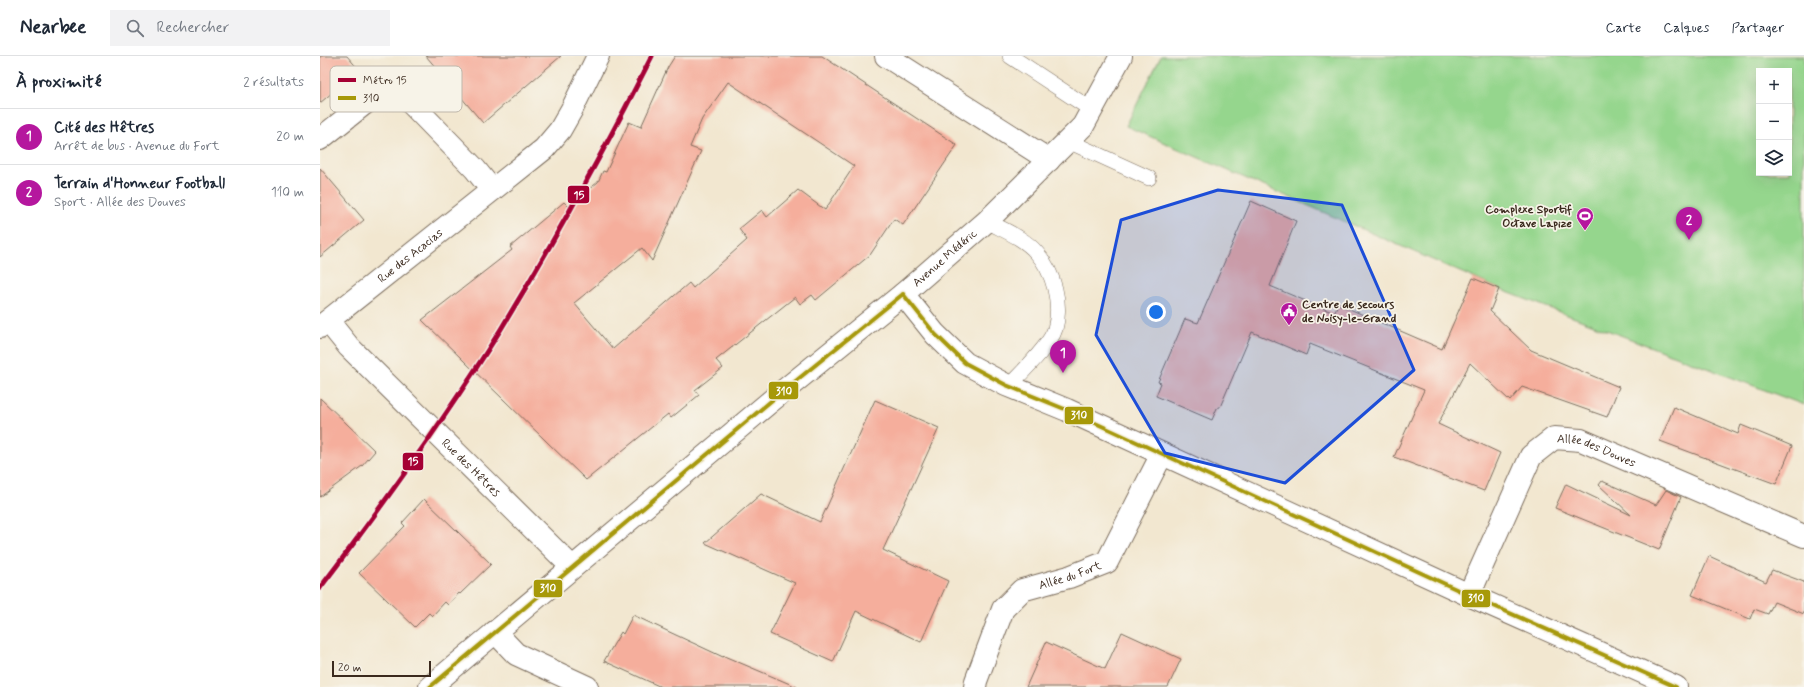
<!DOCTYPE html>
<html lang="fr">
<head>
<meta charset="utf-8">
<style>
	:root { --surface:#fff; --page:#f2f2f3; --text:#1f2937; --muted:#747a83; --line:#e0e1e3; --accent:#b5179e }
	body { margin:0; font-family:Mynerve,sans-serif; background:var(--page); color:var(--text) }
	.controls { position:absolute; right:12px; top:12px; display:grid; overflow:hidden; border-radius:0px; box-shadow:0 4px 16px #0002 }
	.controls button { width:36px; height:36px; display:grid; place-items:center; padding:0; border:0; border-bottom:1px solid var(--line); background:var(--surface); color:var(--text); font:20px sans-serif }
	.scale { position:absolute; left:12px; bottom:10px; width:99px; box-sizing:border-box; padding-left:4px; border:2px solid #3b2a1e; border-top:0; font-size:11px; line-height:14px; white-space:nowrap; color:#3b2a1e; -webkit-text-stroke:3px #f7f3e8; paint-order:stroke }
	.you { position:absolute; left:836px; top:256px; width:14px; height:14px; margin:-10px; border:3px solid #fff; border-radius:50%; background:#1a73e8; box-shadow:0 0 0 6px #1a73e833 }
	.badge { display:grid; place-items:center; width:26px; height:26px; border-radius:50%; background:var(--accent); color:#fff; font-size:13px; font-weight:700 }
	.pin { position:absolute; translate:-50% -33px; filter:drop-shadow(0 1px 2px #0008) }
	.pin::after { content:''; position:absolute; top:21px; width:14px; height:12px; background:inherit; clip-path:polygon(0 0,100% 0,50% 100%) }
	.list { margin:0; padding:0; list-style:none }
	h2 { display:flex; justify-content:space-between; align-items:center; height:52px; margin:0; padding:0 16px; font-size:17px }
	h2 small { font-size:13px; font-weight:400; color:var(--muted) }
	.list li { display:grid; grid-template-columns:26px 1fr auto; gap:12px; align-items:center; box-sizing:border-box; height:56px; padding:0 16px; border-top:1px solid var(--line) }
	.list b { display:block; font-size:15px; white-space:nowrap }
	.list p { margin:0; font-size:13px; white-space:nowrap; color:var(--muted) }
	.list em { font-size:13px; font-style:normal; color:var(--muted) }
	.icon { flex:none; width:22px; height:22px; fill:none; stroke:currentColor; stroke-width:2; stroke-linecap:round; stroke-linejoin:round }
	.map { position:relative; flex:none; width:1484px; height:631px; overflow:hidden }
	header { display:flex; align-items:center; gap:24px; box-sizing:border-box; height:56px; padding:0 20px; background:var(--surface); border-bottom:1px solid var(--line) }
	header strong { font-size:19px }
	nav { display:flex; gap:22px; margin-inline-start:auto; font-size:14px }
	.search { width:280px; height:36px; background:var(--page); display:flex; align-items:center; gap:10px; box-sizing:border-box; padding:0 14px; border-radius:0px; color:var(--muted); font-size:15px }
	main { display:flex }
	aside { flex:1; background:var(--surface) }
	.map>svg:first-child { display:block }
</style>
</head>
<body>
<header>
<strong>Nearbee</strong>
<div class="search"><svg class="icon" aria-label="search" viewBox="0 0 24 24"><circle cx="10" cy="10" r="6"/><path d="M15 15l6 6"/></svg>Rechercher</div>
<nav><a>Carte</a><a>Calques</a><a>Partager</a></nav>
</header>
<main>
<aside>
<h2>À proximité<small>2 résultats</small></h2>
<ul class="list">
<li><span class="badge">1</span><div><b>Cité des Hêtres</b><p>Arrêt de bus · Avenue du Fort</p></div><em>20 m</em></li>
<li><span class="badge">2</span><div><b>Terrain d'Honneur Football</b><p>Sport · Allée des Douves</p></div><em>110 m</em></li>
</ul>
</aside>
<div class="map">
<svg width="1484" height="631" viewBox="0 0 1484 631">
	<rect width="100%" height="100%" fill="#f7f3e8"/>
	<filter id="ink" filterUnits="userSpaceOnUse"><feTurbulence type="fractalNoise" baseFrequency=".025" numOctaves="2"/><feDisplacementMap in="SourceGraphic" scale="8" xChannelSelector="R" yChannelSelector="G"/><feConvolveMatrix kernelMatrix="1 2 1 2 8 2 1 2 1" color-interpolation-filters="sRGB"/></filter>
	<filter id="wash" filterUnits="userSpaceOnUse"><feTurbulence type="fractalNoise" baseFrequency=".012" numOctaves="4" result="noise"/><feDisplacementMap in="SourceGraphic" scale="16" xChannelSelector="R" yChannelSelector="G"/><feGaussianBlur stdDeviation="0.9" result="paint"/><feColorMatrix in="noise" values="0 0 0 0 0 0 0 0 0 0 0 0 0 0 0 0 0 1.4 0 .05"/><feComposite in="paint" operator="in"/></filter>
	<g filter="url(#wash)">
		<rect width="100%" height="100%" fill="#f2e7d0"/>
		<path fill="#95d68d" stroke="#688056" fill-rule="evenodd" d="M 841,0 L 1484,0 L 1484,349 L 1179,233 L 806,70 ZM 1439,15 L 1469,15 L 1469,117 L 1439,117 Z"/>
		<g id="blocks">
			<g fill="#f5ae9c" fill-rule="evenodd">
				<path d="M 0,0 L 27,0 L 39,14 L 0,47 Z"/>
				<path d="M 106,0 L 241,0 L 163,67 Z"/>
				<path d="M 355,0 L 502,0 L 637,89 L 583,169 L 574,163 L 550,199 L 496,244 L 492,239 L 480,248 L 475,241 L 396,304 L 403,312 L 375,334 L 379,339 L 351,362 L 348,358 L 266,424 L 102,264 L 192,194 L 190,191 L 244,146 L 248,150 L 278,126 L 283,115 L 286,116 L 309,66 L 321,71 L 348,11 ZM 408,26 L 534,110 L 505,154 L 478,134 L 447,161 L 442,154 L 419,173 L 427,184 L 373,232 L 369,227 L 293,293 L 254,247 L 322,192 L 332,205 L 381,95 L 370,91 L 382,63 Z"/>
				<path d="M 0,112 L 44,164 L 0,201 Z"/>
				<path d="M 931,145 L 976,165 L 950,230 L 1014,257 L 1018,248 L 1122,293 L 1153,222 L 1179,233 L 1170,255 L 1211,294 L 1299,331 L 1287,361 L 1202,331 L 1190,345 L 1150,307 L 1118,368 L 1180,397 L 1164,435 L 1074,401 L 1104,334 L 990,288 L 986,299 L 932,276 L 900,351 L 897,352 L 892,364 L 836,340 L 841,327 L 838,326 L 865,263 L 878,267 Z"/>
				<path d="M 0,342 L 55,395 L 42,410 L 0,441 Z"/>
				<path d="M 555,344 L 619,372 L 563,494 L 628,525 L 601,586 L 536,555 L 513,606 L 450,578 L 475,527 L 385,487 L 441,438 L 500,466 Z"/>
				<path d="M 1354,351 L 1418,378 L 1421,369 L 1472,390 L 1456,428 L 1340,385 Z"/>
				<path d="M 1282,425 L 1336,449 L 1346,434 L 1361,441 L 1339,494 L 1235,452 L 1246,428 L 1311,459 L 1279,429 Z"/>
				<path d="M 104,443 L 171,508 L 140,538 L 139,537 L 128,549 L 125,546 L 112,560 L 109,557 L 95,571 L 39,517 L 85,470 L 82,467 Z"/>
				<path d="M 1389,500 L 1446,526 L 1452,514 L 1484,526 L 1484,558 L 1454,546 L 1448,558 L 1434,553 L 1430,563 L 1372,539 Z"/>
				<path d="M 313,559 L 403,601 L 404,600 L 477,631 L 341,631 L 284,605 L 301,576 L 303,578 Z"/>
				<path d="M 802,576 L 861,603 L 848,631 L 706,631 L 726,586 L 785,613 Z"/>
			</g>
		</g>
	</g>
	<g filter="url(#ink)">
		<use href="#blocks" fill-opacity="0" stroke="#7b6c5c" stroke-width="1"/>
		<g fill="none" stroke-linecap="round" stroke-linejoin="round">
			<defs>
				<g id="service">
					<path d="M 690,0 L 772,54"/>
					<path d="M 748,85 L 829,122"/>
					<path d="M 667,165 C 683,174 704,182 716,196 C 734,216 742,248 735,273 C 730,290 701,317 689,330"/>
				</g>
				<g id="minor">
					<path d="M 566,0 L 729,104"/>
					<path d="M 0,83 L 49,44 L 69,36 L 84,40 L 155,113 L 172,134"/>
					<path id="s1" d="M 8,265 L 29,291 L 252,511"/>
					<path id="s2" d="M 0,271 L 224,93 L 240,74 L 252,53 L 278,0"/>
					<path id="s3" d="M 1149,539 L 1211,400 L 1234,382 L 1261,384 L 1484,480"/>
					<path d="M 175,576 L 196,598 L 267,631"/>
					<path id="s4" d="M 655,631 L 656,625 L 683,553 L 702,534 L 749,521 L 787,506 L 842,398"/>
				</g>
				<g id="secondary">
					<path d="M 583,238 L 615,278 L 645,307 L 686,329 L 747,354 L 1149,539 L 1356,631"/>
					<path id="s5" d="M 110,631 L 451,345 L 583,238 L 667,165 L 763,70 L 801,0"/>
				</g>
			</defs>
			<use href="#service" stroke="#7b6c5c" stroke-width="16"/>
			<use href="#minor" stroke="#7b6c5c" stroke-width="24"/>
			<use href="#secondary" stroke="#7b6c5c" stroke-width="24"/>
			<use href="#service" stroke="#fff" stroke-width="15"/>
			<use href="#minor" stroke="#fff" stroke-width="22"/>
			<use href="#secondary" stroke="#fff" stroke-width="22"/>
			<defs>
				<g id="bus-1">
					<path d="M 583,238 L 615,278 L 645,307 L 686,329 L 747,354 L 1149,539 L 1356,631"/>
					<path d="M 110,631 L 451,345 L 583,238"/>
				</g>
			</defs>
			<use href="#bus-1" stroke="#f7f3e8" stroke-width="7"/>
			<use href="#bus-1" stroke="#a79909" stroke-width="4"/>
			<defs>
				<path id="metro-1" d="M 0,532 C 64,448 125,363 181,273 C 235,184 285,93 332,0"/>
			</defs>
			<use href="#metro-1" stroke="#f7f3e8" stroke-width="8"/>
			<use href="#metro-1" stroke="#a50034" stroke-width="5"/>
		</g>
	</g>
	<path fill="#1d4ed8" fill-opacity="0.2" stroke="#1d4ed8" stroke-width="3" stroke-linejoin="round" d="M 898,134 L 1022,149 L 1094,314 L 965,427 L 845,397 L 776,279 L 801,164 Z"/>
	<defs>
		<symbol id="stadium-pin" viewBox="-11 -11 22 30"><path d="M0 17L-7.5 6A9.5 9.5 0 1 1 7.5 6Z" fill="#b5179e" stroke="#f7f3e8"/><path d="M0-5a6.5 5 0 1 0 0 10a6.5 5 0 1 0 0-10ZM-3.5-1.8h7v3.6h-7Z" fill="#fff"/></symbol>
		<symbol id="civic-pin" viewBox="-11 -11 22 30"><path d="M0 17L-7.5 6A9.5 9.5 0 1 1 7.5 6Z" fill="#b5179e" stroke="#f7f3e8"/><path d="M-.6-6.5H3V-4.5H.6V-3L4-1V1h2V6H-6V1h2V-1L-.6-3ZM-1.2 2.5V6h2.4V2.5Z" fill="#fff"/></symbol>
	</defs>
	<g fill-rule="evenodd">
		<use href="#stadium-pin" x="1255" y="150" width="20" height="27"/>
		<use href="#civic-pin" x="959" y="245" width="20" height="27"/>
	</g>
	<g text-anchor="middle" stroke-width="3.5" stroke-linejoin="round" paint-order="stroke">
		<g font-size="12" font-weight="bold" fill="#3b2a1e" stroke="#f7f3e8" text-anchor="end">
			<text x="1252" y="157">Complexe Sportif<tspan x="1252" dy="14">Octave Lapize</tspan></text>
			<text x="982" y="252" text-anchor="start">Centre de secours<tspan x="982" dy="14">de Noisy-le-Grand</tspan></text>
		</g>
		<g font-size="12" fill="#3b2a1e" stroke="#f7f3e8">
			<text dy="4" stroke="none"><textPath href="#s2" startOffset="115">Rue des Acacias</textPath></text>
			<text dy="4" stroke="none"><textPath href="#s5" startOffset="670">Avenue Médéric</textPath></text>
			<text dy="4" stroke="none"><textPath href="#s3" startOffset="226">Allée des Douves</textPath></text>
			<text dy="4" stroke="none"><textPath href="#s1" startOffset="205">Rue des Hêtres</textPath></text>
			<text dy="4" stroke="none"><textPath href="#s4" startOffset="160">Allée du Fort</textPath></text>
		</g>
	</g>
	<rect x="10" y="10" width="132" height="46" rx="6" fill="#f7f3e8" stroke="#bfb7ab" stroke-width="1"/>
	<rect x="18" y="22" width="18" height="4" fill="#a50034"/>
	<rect x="18" y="40" width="18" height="4" fill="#a79909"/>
	<g font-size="11" fill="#3b2a1e">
		<text x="43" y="28">Métro 15</text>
		<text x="43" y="46">310</text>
	</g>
	<g stroke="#f7f3e8" stroke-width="1.5">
		<rect x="247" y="129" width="23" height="19" rx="4" fill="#a50034"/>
		<rect x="448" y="325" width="31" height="19" rx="4" fill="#a79909"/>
		<rect x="744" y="350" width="30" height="19" rx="4" fill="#a79909"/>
		<rect x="82" y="396" width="22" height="19" rx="4" fill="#a50034"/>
		<rect x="213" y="523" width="30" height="19" rx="4" fill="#a79909"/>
		<rect x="1141" y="533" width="30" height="19" rx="4" fill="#a79909"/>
	</g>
	<g font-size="11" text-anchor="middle" font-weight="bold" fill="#fff">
		<text x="259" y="143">15</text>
		<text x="464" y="339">310</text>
		<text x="759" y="363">310</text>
		<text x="93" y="409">15</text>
		<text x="228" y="536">310</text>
		<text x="1156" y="546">310</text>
	</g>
</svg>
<div class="controls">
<button>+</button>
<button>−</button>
<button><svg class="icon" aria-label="layers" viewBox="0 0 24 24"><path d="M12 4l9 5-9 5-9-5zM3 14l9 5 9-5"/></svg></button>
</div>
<div class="scale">20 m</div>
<div class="you"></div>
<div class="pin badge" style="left:743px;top:317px">1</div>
<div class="pin badge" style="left:1369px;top:184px">2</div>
</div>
</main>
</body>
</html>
